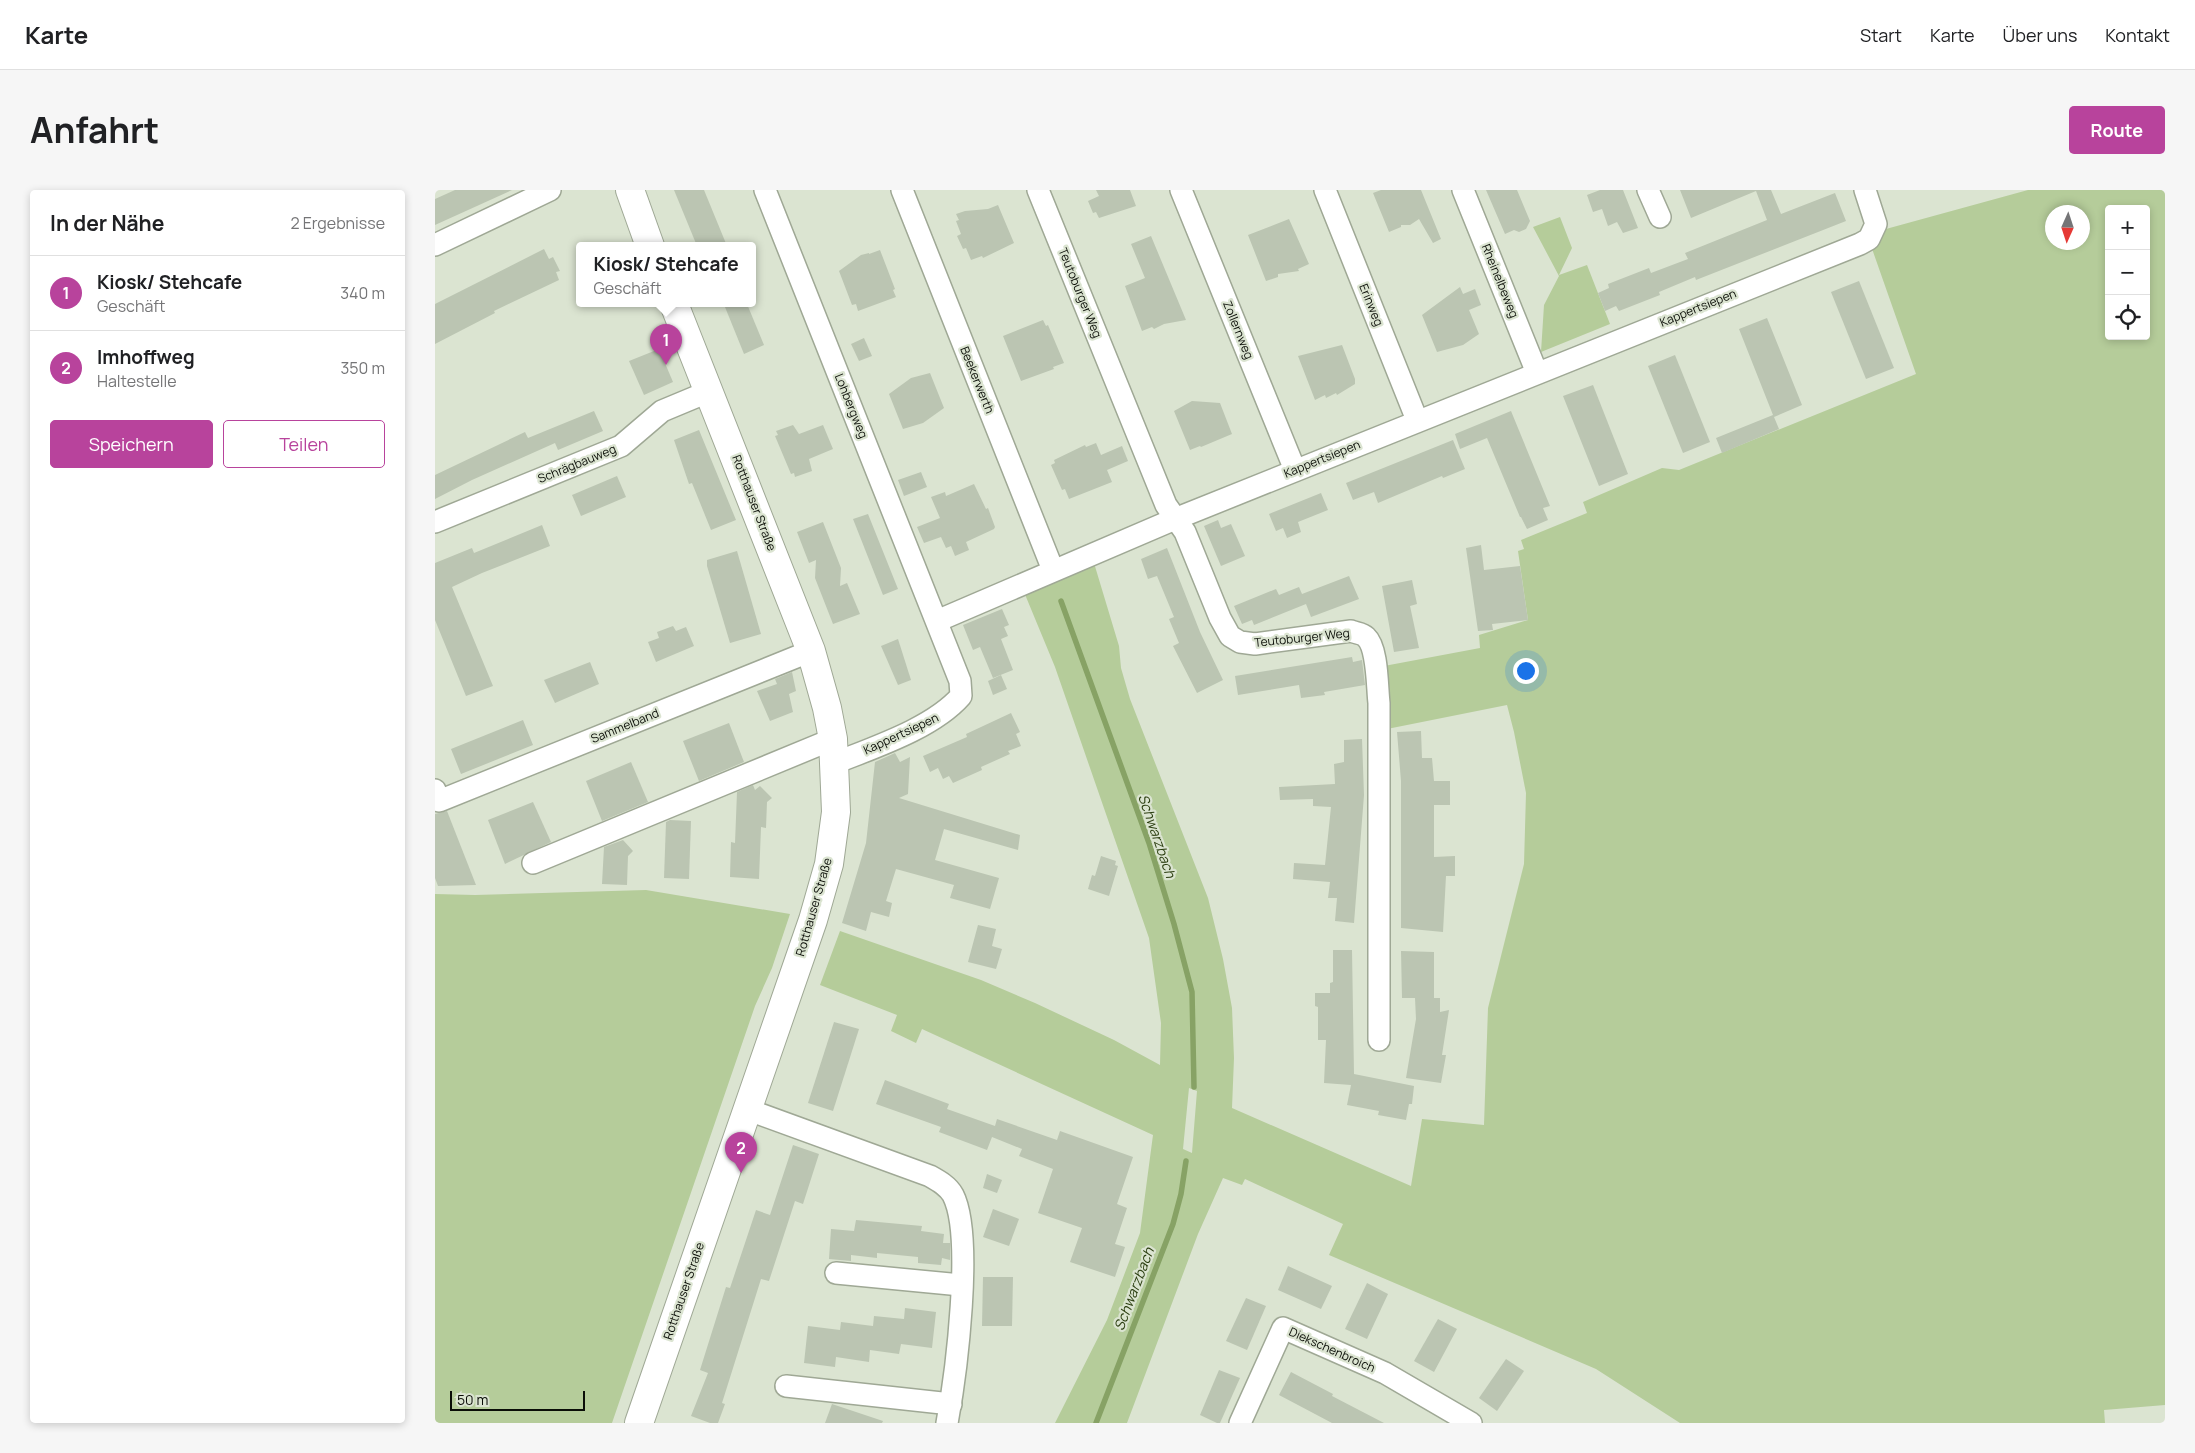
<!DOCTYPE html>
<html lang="de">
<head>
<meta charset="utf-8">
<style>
	:root { --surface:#fff; --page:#f6f6f6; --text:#202124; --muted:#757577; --line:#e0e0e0; --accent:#b8439c }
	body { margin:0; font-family:Manrope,sans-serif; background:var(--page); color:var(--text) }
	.controls { position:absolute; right:15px; top:15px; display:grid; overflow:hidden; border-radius:5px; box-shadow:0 2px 8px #0003 }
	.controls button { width:45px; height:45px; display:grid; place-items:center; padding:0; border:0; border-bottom:1px solid var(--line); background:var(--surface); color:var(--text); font:25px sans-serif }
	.compass { position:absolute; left:1610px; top:15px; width:45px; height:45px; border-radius:50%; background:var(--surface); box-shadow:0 2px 8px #0003; rotate:183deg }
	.scale { position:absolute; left:15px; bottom:12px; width:135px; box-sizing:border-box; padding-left:5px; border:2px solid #0a0d07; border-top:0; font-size:14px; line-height:18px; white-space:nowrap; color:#0a0d07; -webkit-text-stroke:4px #dbe4d1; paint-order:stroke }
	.you { position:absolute; left:1090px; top:480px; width:18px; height:18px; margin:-12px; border:4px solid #fff; border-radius:50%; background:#1a73e8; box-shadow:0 0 0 8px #1a73e833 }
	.badge { display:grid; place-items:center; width:32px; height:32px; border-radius:50%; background:var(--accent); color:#fff; font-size:16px; font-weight:700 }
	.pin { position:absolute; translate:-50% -41px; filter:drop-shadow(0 1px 2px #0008) }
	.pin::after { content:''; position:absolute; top:26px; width:18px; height:15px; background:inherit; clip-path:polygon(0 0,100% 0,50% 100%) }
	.popup { position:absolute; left:141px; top:52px; width:180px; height:65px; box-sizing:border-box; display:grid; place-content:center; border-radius:5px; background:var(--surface); filter:drop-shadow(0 1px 4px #0005); font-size:16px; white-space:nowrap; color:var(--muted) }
	.popup b { font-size:19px; color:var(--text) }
	.popup::after { content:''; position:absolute; left:50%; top:100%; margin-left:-10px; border:10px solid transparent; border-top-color:var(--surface) }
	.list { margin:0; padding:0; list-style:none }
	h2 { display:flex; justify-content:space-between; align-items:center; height:65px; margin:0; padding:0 20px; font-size:21px }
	h2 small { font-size:16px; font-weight:400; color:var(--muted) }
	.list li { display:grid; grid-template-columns:32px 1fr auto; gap:15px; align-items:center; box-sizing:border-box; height:75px; padding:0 20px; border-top:1px solid var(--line) }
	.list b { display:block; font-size:19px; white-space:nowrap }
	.list p { margin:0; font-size:16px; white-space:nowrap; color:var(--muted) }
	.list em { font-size:16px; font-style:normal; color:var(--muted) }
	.actions { display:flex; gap:10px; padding:15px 20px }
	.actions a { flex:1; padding:11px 0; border:1px solid var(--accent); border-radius:5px; text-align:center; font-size:18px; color:var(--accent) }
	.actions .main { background:var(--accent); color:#fff }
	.icon { flex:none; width:28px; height:28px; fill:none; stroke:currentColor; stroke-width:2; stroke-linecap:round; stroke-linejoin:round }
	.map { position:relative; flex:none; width:1730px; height:1233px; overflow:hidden; border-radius:5px }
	header { display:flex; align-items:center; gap:30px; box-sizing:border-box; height:70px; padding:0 25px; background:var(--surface); border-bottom:1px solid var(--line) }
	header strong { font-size:24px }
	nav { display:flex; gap:28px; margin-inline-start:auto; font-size:18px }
	.intro { display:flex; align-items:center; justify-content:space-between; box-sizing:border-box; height:120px; padding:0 30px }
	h1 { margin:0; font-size:35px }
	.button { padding:12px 22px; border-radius:5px; background:var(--accent); color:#fff; font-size:18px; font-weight:700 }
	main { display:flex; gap:30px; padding:0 30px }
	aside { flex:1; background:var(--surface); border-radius:5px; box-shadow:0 2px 8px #0003 }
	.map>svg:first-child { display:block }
</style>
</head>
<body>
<header>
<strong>Karte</strong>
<nav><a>Start</a><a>Karte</a><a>Über uns</a><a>Kontakt</a></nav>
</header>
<div class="intro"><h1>Anfahrt</h1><a class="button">Route</a></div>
<main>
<aside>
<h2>In der Nähe<small>2 Ergebnisse</small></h2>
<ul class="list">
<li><span class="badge">1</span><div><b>Kiosk/ Stehcafe</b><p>Geschäft</p></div><em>340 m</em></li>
<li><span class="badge">2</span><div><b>Imhoffweg</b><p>Haltestelle</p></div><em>350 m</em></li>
</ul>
<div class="actions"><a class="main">Speichern</a><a>Teilen</a></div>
</aside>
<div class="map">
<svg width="1730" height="1233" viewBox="0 0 1730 1233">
	<rect width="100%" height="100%" fill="#dbe4d1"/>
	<g fill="#b5cc9a" fill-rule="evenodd">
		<path d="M 1593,0 L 1730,0 L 1730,1215 L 1669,1220 L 1670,1233 L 1245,1233 L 1161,1179 L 894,1065 L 908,1034 L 810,989 L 807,995 L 788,988 L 763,1044 L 692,1233 L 620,1233 L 672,1130 L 705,1043 L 718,945 L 487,839 L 481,853 L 456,841 L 462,825 L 385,795 L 405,741 L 546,790 L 600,813 L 679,850 L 725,875 L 726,833 L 714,748 L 620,477 L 589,402 L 659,373 L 684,456 L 686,478 L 695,509 L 773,708 L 788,769 L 797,818 L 799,868 L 797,918 L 976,996 L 987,929 L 1049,935 L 1053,818 L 1089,674 L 1091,603 L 1079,542 L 1072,515 L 952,539 L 949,476 L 1045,458 L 1044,445 L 1093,430 L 1083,361 L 1089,359 L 1086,350 L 1152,323 L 1148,312 L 1227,278 L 1244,280 L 1481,184 L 1435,53 L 1440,42 ZM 1674,19 L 1711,19 L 1711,146 L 1674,146 ZM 1618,22 L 1648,22 L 1648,52 L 1618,52 ZM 754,898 L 762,901 L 757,963 L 748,959 Z"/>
		<path d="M 1125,27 L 1137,58 L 1124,85 L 1152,75 L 1175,134 L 1106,162 L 1109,115 L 1124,86 L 1098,37 Z"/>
		<path d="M 211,700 L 355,724 L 337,778 L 320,816 L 177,1233 L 0,1233 L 0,704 L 40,705 Z"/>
	</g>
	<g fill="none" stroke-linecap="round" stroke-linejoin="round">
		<g stroke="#87a265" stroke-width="5.5">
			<path d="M 626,411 L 714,653 L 739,734 L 757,802 L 759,897"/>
			<path d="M 661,1233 L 738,1034 L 746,1004 L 751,971"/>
		</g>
	</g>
	<g fill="#bbc5b2">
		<path d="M 20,0 L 77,0 L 0,35 L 0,9 Z"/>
		<path d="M 239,0 L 269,0 L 292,56 L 262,56 Z"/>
		<path d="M 661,0 L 695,0 L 701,16 L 664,28 L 661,22 L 658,23 L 653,11 L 664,6 Z"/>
		<path d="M 946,0 L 986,0 L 1006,49 L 998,53 L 984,29 L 975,35 L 966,35 L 966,37 L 954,42 L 938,3 Z"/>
		<path d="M 1051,0 L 1082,0 L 1095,31 L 1091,39 L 1084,42 L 1079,40 L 1070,44 Z"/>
		<path d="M 1165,0 L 1188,0 L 1203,38 L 1188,43 L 1182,32 L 1173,36 L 1167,19 L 1158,22 L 1152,5 Z"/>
		<path d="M 1245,0 L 1336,0 L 1346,24 L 1400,3 L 1411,31 L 1261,90 L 1260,87 L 1224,102 L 1225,105 L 1184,121 L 1181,116 L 1170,121 L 1163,103 L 1174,98 L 1173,94 L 1214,78 L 1216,83 L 1253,69 L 1250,63 L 1332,30 L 1321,1 L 1256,28 Z"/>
		<path d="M 563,15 L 579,53 L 548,68 L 547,66 L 536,70 L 531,58 L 528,59 L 522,46 L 526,44 L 521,31 L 524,30 L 521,24 L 530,21 L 553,19 Z"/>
		<path d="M 854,29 L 874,74 L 863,79 L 864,81 L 843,84 L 843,87 L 831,91 L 813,45 Z"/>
		<path d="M 716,46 L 751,130 L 729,134 L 719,139 L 717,137 L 707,141 L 690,96 L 710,88 L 696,54 Z"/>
		<path d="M 109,59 L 114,69 L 118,67 L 125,81 L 121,82 L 124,90 L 59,121 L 60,123 L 0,154 L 0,114 Z"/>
		<path d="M 445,60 L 460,99 L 458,100 L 461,107 L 423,121 L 421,114 L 417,115 L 404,81 L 426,65 L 434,63 L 434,64 Z"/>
		<path d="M 1424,91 L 1459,178 L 1431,189 L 1396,102 Z"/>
		<path d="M 1025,97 L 1028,104 L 1040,99 L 1046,115 L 1034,120 L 1044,144 L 1028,155 L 1002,162 L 987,125 Z"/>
		<path d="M 298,114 L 312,114 L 329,155 L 309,164 L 290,117 Z"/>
		<path d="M 1332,128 L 1367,215 L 1339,227 L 1344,239 L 1287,263 L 1281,248 L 1338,225 L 1304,139 Z"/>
		<path d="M 608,130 L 611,136 L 613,135 L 629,173 L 618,177 L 619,179 L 586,191 L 568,146 Z"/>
		<path d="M 429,148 L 437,166 L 424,171 L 416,154 Z"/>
		<path d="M 907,155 L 920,189 L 920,194 L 902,205 L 901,203 L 891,208 L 890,205 L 880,210 L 863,166 Z"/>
		<path d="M 224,159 L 238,192 L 209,205 L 194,171 Z"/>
		<path d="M 1240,165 L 1275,252 L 1248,263 L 1213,176 Z"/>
		<path d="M 495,183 L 509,218 L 488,233 L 468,239 L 454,204 L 476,188 Z"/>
		<path d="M 1158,195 L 1193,284 L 1164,296 L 1128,206 Z"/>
		<path d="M 757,211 L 785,213 L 797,244 L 766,257 L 765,256 L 755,260 L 739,221 Z"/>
		<path d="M 159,221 L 168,241 L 123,260 L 120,253 L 37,290 L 0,309 L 0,285 L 90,242 L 93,248 Z"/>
		<path d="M 1076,221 L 1115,316 L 1108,318 L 1113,330 L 1092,339 L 1086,327 L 1085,327 L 1052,248 L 1025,259 L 1020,244 Z"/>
		<path d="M 358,235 L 364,244 L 388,235 L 398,259 L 374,269 L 377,281 L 360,287 L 359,283 L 356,284 L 340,246 L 343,245 L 341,241 Z"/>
		<path d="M 264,240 L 301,330 L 276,340 L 257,293 L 254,294 L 239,250 Z"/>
		<path d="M 1018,250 L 1030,279 L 1008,288 L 1007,286 L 943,313 L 939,302 L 918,310 L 911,293 Z"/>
		<path d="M 661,253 L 666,265 L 687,256 L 693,271 L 672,280 L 677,292 L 634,309 L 630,299 L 627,300 L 616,275 L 620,273 L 619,270 L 650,255 L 651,257 Z"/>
		<path d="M 486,282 L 492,297 L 469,306 L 463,290 Z"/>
		<path d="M 182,286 L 191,307 L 146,326 L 137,305 Z"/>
		<path d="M 539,294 L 551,319 L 553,318 L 560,337 L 559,339 L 531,352 L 534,360 L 520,366 L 516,356 L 511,358 L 506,347 L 489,353 L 482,337 L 505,328 L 496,307 L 510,302 L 511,306 Z"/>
		<path d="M 886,303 L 893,320 L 863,332 L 866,342 L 852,348 L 848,338 L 841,341 L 834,324 Z"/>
		<path d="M 433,324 L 463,399 L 448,405 L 418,329 Z"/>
		<path d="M 783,330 L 786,338 L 796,334 L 810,366 L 786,376 L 769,336 Z"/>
		<path d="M 388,332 L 406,378 L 405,396 L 412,393 L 425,424 L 398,434 L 380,388 L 381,370 L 374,373 L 362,342 Z"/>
		<path d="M 107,335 L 115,356 L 47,383 L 17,397 L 58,496 L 31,506 L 0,430 L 0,373 L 37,358 L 39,363 Z"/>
		<path d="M 1046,355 L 1049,380 L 1085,376 L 1093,430 L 1057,434 L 1058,440 L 1043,441 L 1031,358 Z"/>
		<path d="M 732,358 L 765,442 L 788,490 L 762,503 L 738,456 L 744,453 L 734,429 L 739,427 L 722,386 L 713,389 L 706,369 Z"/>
		<path d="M 302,361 L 326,444 L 295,453 L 272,376 L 272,370 Z"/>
		<path d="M 914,386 L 924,409 L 876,427 L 871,414 L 819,435 L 817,430 L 807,434 L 799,416 L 841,399 L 844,405 L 864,397 L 870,411 L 867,404 Z"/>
		<path d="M 977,390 L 982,414 L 975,416 L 984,458 L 959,462 L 947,396 Z"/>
		<path d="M 567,419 L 574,435 L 569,437 L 573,446 L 566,449 L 578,480 L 558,488 L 545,457 L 538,460 L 528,435 Z"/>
		<path d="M 238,436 L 241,441 L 251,437 L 259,456 L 221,472 L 213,452 L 224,448 L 222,442 Z"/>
		<path d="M 463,449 L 476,490 L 463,495 L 446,456 Z"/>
		<path d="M 917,467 L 918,472 L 927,470 L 930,495 L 889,502 L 890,505 L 866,508 L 864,495 L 803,505 L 800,486 Z"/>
		<path d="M 155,472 L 164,494 L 120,513 L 109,490 Z"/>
		<path d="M 357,482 L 361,501 L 354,504 L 358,522 L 335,531 L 322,501 L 342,494 L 340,489 Z"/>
		<path d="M 566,485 L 572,499 L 558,505 L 553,491 Z"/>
		<path d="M 576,523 L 585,542 L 581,544 L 586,556 L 573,561 L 575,564 L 546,577 L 547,580 L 518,593 L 514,586 L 508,589 L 503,578 L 495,582 L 488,566 L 532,547 L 531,544 Z"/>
		<path d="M 88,530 L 98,555 L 26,584 L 16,559 Z"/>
		<path d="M 294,533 L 309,572 L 264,591 L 248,551 Z"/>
		<path d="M 986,541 L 987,568 L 997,568 L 999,591 L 1015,591 L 1015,615 L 999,615 L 999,667 L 1020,666 L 1020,686 L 1011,686 L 1008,742 L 966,738 L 966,591 L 962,542 Z"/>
		<path d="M 927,549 L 929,605 L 919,733 L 900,731 L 902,708 L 893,708 L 895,692 L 858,689 L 859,673 L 890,675 L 896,617 L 878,616 L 878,609 L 845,610 L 844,597 L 900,594 L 899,574 L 909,572 L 909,550 Z"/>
		<path d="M 460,563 L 465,572 L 475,567 L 473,604 L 464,608 L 585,645 L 583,660 L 509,639 L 500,670 L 564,688 L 555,719 L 515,708 L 519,695 L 461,679 L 451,711 L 457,713 L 454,727 L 436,722 L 431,741 L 407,733 L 431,653 L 440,572 Z"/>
		<path d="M 196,572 L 213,612 L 167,631 L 151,591 Z"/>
		<path d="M 318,595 L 320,600 L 325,596 L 337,608 L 332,612 L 331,638 L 326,637 L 324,689 L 295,687 L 296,652 L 300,653 L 302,602 Z"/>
		<path d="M 98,612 L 116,652 L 70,674 L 53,630 Z"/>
		<path d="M 12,621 L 41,695 L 3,696 L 0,688 L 0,624 Z"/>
		<path d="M 235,630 L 256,631 L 254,689 L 229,688 L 231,632 Z"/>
		<path d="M 188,650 L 198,661 L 193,666 L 192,695 L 167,694 L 169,657 Z"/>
		<path d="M 666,666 L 681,671 L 680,675 L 683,676 L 674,706 L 653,699 L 657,685 L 660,686 Z"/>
		<path d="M 543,735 L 561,739 L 557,756 L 567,759 L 561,779 L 533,772 Z"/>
		<path d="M 898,760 L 917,760 L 919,884 L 979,896 L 977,914 L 974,914 L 971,930 L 943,925 L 944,921 L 912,915 L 916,895 L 889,893 L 891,850 L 883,850 L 883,817 L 880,816 L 880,803 L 895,803 L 895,793 L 898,792 Z"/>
		<path d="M 966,761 L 999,762 L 999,808 L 1005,808 L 1005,822 L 1014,820 L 1007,865 L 1011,865 L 1006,893 L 971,888 L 981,829 L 980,808 L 967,808 Z"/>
		<path d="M 399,832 L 424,839 L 398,921 L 373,913 Z"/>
		<path d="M 450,890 L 514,914 L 512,919 L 560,936 L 562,929 L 622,950 L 625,941 L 698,967 L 682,1014 L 692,1018 L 680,1054 L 690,1057 L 680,1087 L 635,1072 L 647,1038 L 603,1023 L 618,979 L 584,966 L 587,959 L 557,947 L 552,960 L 504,942 L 506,937 L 441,914 Z"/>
		<path d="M 358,955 L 384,964 L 368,1014 L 360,1011 L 334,1091 L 326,1089 L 287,1213 L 290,1214 L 283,1233 L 275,1233 L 256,1226 L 273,1183 L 265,1180 L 291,1097 L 295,1098 L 321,1020 L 335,1025 Z"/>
		<path d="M 552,984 L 567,990 L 562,1003 L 548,998 Z"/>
		<path d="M 558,1019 L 584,1029 L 574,1056 L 548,1047 Z"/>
		<path d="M 421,1030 L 487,1036 L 486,1041 L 509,1044 L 508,1053 L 515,1053 L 515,1070 L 507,1068 L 506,1075 L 483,1073 L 483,1067 L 442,1063 L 442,1068 L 416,1065 L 416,1071 L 394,1069 L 396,1039 L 419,1041 Z"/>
		<path d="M 853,1076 L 897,1096 L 886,1119 L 843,1100 Z"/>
		<path d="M 548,1087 L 578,1087 L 577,1136 L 547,1136 Z"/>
		<path d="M 932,1093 L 953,1104 L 932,1149 L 910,1139 Z"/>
		<path d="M 811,1108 L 831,1116 L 812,1160 L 791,1151 Z"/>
		<path d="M 470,1118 L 501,1122 L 497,1158 L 466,1154 L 464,1164 L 435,1160 L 434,1172 L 401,1167 L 400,1177 L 369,1173 L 373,1136 L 405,1140 L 406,1132 L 438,1136 L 439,1126 L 469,1129 Z"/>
		<path d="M 1003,1129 L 1022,1139 L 999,1182 L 979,1171 Z"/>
		<path d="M 1071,1169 L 1089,1181 L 1062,1221 L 1044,1208 Z"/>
		<path d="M 784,1180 L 805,1188 L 785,1233 L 782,1233 L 765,1225 Z"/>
		<path d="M 856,1182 L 898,1204 L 897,1206 L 949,1233 L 897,1233 L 844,1205 Z"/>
		<path d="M 397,1214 L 448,1231 L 447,1233 L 390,1233 Z"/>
	</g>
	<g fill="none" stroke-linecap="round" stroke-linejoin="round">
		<defs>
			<g id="minor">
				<path d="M 330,0 L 525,491 L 526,506 C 498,538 440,557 400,573"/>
				<path d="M 467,0 L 618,380"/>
				<path d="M 603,0 L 731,315 L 750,342 L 785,428 L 795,446 L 805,452 L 820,454 L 916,441 C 920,443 927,443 931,447 C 943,458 942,497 944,513 L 944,850"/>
				<path d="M 746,0 L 860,280"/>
				<path d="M 890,0 L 982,230"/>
				<path d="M 1028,0 L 1102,183"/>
				<path d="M 1213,0 L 1225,27"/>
				<path d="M 0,55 L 115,0"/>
				<path d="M 0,332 L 186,256 L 227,221 L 275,201"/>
				<path d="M 502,431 L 740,329 L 1425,54 L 1434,49 L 1441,34 L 1430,0"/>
				<path d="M 0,600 L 4,611 L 376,461"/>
				<path d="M 98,673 L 398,549"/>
				<path d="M 311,919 L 495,986 C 504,991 513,996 518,1005 C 539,1046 521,1185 512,1233"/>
				<path d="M 401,1083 L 526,1095"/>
				<path d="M 351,1196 L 516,1214"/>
				<path d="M 805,1233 L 848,1138 L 950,1183 L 1036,1233"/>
			</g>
			<g id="secondary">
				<path d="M 195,0 L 215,56"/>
				<path d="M 204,1233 L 378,730 L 394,674 L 401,622 L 398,549 L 392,518 L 376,461 L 239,114"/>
			</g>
		</defs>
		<use href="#minor" stroke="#9fa895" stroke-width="24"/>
		<use href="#secondary" stroke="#9fa895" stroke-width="30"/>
		<use href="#minor" stroke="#fff" stroke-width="21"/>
		<use href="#secondary" stroke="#fff" stroke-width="28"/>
	</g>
	<g text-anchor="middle" stroke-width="4.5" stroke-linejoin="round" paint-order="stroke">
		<g font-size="12" fill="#0a0d07" stroke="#dbe4d1">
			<text transform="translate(1065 91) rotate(68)" y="4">Rheinelbeweg</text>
			<text transform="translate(645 103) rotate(68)" y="4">Teutoburger Weg</text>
			<text transform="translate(936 115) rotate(68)" y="4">Erinweg</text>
			<text transform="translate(1263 118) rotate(-22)" y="4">Kappertsiepen</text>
			<text transform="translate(803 140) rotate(68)" y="4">Zollernweg</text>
			<text transform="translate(542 190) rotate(68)" y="4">Beekerwerth</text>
			<text transform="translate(416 216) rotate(68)" y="4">Lohbergweg</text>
			<text transform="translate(887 269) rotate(-22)" y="4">Kappertsiepen</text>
			<text transform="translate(142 274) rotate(-22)" y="4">Schrägbauweg</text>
			<text transform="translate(319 313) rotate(69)" y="4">Rotthauser Straße</text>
			<text transform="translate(867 448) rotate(-6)" y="4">Teutoburger Weg</text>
			<text transform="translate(190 536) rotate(-22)" y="4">Sammelband</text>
			<text transform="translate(466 544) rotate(-25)" y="4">Kappertsiepen</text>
			<text transform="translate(379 717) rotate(-74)" y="4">Rotthauser Straße</text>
			<text transform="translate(249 1101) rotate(-71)" y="4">Rotthauser Straße</text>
			<text transform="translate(897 1160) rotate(24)" y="4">Diekschenbroich</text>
		</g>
		<g font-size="14" font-style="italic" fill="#2b3e10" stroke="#dbe4d1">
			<text transform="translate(722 646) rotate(71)" y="5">Schwarzbach</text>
			<text transform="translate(699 1099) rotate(-69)" y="5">Schwarzbach</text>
		</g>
	</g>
</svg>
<div class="controls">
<button>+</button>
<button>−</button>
<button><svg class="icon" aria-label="locate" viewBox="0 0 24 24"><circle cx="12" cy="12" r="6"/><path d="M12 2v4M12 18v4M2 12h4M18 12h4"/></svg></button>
</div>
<svg class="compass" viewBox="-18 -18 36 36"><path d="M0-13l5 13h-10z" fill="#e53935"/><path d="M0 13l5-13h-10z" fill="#757577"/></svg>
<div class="scale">50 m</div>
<div class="you"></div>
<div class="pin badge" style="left:231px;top:175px">1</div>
<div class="popup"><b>Kiosk/ Stehcafe</b>Geschäft</div>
<div class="pin badge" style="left:306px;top:983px">2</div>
</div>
</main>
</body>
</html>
